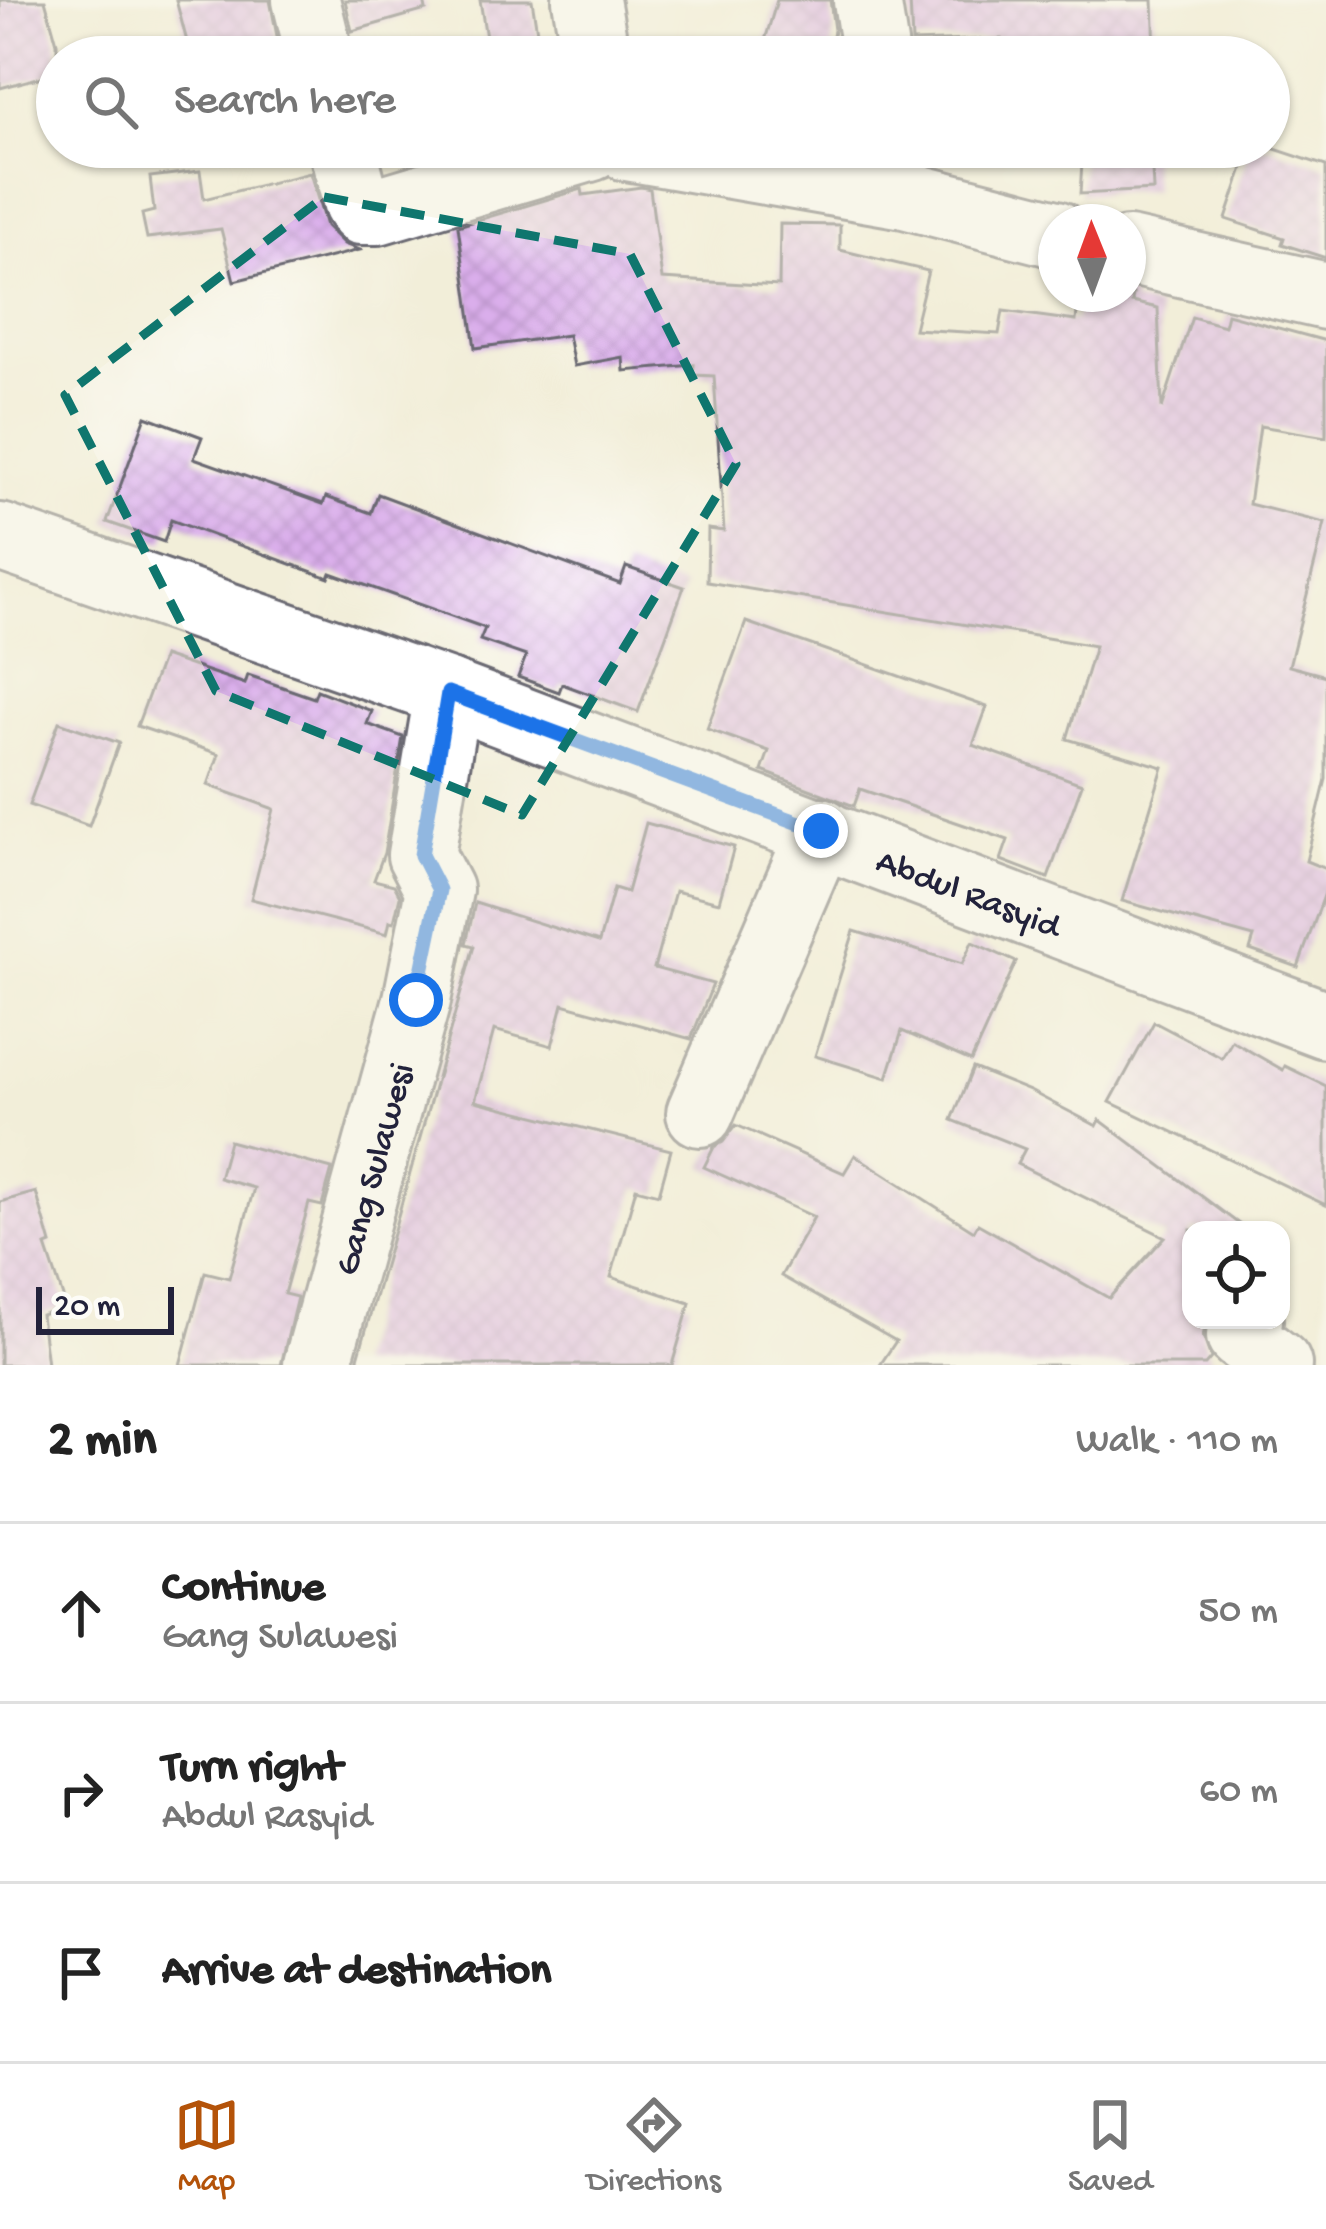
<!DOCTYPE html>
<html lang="en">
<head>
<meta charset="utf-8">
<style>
	:root { --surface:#fff; --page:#f6f6f6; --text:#222; --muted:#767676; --line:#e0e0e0; --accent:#b45309 }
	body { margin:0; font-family:"Gochi Hand",sans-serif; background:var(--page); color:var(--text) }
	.controls { position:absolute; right:36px; bottom:36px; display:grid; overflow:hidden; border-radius:24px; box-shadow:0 3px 9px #0004 }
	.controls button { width:108px; height:108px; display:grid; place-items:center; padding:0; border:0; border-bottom:3px solid var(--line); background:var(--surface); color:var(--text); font:60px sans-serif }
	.compass { position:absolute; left:1038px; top:204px; width:108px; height:108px; border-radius:50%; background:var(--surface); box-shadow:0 3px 9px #0004; rotate:359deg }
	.scale { position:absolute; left:36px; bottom:30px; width:138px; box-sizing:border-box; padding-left:12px; border:6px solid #22223b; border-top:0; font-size:33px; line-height:42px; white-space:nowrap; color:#22223b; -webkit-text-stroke:9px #fdfcf7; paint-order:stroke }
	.stop { position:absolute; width:36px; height:36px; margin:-27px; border:9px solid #1a73e8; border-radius:50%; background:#fff }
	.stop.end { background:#1a73e8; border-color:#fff; box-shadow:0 3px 12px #0008 }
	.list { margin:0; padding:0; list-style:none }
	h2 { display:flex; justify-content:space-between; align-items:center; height:156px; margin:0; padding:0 48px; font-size:51px }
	h2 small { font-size:39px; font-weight:400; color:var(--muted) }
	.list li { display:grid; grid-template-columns:78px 1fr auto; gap:36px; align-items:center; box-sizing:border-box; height:180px; padding:0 48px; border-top:3px solid var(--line) }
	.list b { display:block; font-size:45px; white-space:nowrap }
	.list p { margin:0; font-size:39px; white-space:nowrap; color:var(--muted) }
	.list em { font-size:39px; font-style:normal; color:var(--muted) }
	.icon { flex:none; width:66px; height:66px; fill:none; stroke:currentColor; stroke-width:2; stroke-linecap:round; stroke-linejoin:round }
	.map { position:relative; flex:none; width:1326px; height:1365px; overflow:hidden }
	.search { position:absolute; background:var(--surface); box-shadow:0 3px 9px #0004; left:36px; right:36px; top:36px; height:132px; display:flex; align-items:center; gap:30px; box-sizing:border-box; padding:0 42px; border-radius:66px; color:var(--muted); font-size:45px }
	.sheet { height:696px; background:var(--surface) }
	nav { display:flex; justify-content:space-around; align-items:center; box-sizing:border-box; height:168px; border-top:3px solid var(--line); background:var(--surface); font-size:33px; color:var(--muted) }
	nav a { display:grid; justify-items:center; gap:6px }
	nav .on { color:var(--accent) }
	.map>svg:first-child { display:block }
</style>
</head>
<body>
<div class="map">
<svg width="1326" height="1365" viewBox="0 0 1326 1365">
	<defs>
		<pattern id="building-cross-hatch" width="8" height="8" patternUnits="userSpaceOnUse" patternTransform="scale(3)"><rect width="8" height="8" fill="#daaeeb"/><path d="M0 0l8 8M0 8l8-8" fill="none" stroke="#bb95ca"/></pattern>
	</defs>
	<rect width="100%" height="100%" fill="#fdfcf7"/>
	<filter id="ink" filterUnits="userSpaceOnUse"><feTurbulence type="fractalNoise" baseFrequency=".00833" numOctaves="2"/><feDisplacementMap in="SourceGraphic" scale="24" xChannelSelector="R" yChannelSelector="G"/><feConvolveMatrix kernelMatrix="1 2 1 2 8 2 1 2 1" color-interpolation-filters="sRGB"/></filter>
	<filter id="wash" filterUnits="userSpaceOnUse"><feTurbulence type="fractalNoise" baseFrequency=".004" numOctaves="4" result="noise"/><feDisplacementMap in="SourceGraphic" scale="48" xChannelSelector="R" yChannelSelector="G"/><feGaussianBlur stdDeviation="2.7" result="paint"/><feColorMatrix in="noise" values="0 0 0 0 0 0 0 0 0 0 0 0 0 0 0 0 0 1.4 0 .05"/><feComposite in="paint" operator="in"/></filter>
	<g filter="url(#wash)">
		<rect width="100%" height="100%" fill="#f2eed9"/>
		<g id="blocks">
			<g fill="url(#building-cross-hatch)">
				<path d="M 0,0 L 45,0 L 57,43 L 57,73 L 0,88 Z"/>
				<path d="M 176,0 L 270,0 L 281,57 L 191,57 Z"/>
				<path d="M 345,0 L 424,0 L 426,10 L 352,31 Z"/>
				<path d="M 480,0 L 532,0 L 541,57 L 489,57 Z"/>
				<path d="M 777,0 L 830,0 L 834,30 L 830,57 L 801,57 L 763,47 Z"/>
				<path d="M 910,0 L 1153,0 L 1155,52 L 1002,57 L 1001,39 L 912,42 Z"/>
				<path d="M 1083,147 L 1151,147 L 1153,190 L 1080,194 Z"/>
				<path d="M 1250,147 L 1269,147 L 1326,166 L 1326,258 L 1282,244 L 1284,238 L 1226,219 Z"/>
				<path d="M 200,171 L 204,199 L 310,173 L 326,226 L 344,244 L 360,250 L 234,281 L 221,229 L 147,238 L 142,214 L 154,211 L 150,177 Z"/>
				<path d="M 641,187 L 650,189 L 662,279 L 779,286 L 780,224 L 840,225 L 840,250 L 928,271 L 914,329 L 999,334 L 1003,311 L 1076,321 L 1079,294 L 1133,294 L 1132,302 L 1158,308 L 1162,408 L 1192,317 L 1224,326 L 1227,314 L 1326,341 L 1326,437 L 1260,426 L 1249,504 L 1325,523 L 1289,666 L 1326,676 L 1326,779 L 1306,861 L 1326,869 L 1326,890 L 1298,967 L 1250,950 L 1254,937 L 1122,901 L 1163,767 L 1067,739 L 1095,646 L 707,582 L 708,529 L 724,531 L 714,376 L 693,375 L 694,365 L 624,371 L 623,357 L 574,366 L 568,335 L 475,348 L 458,226 L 582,189 L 583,195 Z"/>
				<path d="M 146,416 L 202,437 L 194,458 L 323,504 L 326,497 L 371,513 L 378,494 L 620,584 L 626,567 L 684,587 L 638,712 L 562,684 L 559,692 L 518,677 L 526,656 L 480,640 L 485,628 L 331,573 L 329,578 L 171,520 L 164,542 L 107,522 Z"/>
				<path d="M 746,622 L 987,707 L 973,745 L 1082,784 L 1048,878 L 1001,860 L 1008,840 L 860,789 L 854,806 L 762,771 L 769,751 L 707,729 Z"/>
				<path d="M 163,656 L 245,684 L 248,675 L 314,698 L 317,690 L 372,711 L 367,724 L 403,737 L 384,853 L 374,880 L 394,885 L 400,896 L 394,922 L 390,921 L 387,934 L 251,899 L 274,809 L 208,785 L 219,754 L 137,726 Z"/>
				<path d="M 59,722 L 119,743 L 89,826 L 29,805 Z"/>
				<path d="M 646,823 L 734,847 L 719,902 L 675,891 L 654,968 L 713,984 L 691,1039 L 563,1004 L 552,1046 L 494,1030 L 475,1101 L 671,1150 L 659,1194 L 636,1188 L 611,1277 L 690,1303 L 672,1365 L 356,1365 L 474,946 L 466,944 L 475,903 L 599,942 L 614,888 L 627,892 Z"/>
				<path d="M 854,931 L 962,964 L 972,942 L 1016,962 L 971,1061 L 902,1031 L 887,1078 L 815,1056 Z"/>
				<path d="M 1154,1022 L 1222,1058 L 1232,1041 L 1283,1070 L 1285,1066 L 1326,1086 L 1326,1205 L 1110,1102 Z"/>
				<path d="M 973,1068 L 1030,1091 L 1097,1126 L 1100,1120 L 1247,1230 L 1191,1230 L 1191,1320 L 1207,1320 L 1203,1336 L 1211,1358 L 1205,1365 L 880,1365 L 896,1341 L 781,1276 L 814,1217 L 704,1167 L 714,1147 L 723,1142 L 736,1125 L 844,1173 L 855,1155 L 974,1231 L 978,1224 L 1109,1298 L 1165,1237 L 1017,1164 L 1025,1149 L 952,1120 Z"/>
				<path d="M 229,1141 L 332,1169 L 322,1206 L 309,1203 L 284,1294 L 297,1297 L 281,1365 L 180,1365 L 205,1272 L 229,1278 L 254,1188 L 219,1178 Z"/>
				<path d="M 36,1192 L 51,1244 L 46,1246 L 66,1306 L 41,1315 L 47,1365 L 0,1365 L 0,1202 Z"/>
			</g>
		</g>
	</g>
	<g filter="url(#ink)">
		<use href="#blocks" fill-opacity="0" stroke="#6b6972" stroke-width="3"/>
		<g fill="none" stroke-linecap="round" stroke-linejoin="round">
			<defs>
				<g id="minor">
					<path d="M 306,0 L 320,57"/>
					<path d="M 586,0 L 596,57"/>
					<path d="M 867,0 L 876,57"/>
					<path d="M 342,147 L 357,204 L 362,211 L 377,211 L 592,147"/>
					<path d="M 627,147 L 905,195 L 1056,234"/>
					<path d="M 1128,251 L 1326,296"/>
					<path id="s1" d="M 0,537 L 448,693 L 1326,1025"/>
					<path d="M 700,1113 L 821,831"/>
					<path d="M 1249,1320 L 1240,1336 L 1278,1365"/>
					<path id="s2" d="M 317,1365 L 417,1000 L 439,890 L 421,855 L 448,693"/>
				</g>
			</defs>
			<use href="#minor" stroke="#6b6972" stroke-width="72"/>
			<use href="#minor" stroke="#fff" stroke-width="66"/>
		</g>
	</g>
	<g fill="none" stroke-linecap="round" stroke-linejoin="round" filter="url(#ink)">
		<path stroke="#1a73e8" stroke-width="15" d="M 416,1000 L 439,890 L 421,855 L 448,693 L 821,831"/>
	</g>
	<path d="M0 0H1326V1365H0ZM 324,197 L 630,254 L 736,464 L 522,815 L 216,691 L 65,395 Z" fill="#f2eed9" fill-opacity=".55" fill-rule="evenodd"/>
	<path fill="none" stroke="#0f766e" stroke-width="9" stroke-dasharray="24 15" stroke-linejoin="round" d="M 324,197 L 630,254 L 736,464 L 522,815 L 216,691 L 65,395 Z"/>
	<g text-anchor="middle" stroke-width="10" stroke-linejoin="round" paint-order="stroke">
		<g font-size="36" fill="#22223b" stroke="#fdfcf7">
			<text dy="13" stroke="none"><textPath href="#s1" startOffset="1032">Abdul Rasyid</textPath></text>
			<text dy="13" stroke="none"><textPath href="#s2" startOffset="204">Gang Sulawesi</textPath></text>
		</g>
	</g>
</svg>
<div class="controls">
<button><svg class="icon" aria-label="locate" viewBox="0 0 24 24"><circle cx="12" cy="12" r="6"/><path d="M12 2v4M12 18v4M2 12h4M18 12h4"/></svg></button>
</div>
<svg class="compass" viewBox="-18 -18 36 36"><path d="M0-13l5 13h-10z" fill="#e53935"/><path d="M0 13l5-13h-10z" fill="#767676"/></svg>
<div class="scale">20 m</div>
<div class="stop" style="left:416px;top:1000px"></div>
<div class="stop end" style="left:821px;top:831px"></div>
<div class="search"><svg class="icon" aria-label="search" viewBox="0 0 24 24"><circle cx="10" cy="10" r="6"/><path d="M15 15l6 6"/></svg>Search here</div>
</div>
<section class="sheet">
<h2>2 min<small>Walk · 110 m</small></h2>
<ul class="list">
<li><svg class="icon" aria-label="ahead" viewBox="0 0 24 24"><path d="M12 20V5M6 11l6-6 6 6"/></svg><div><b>Continue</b><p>Gang Sulawesi</p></div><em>50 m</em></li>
<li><svg class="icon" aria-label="right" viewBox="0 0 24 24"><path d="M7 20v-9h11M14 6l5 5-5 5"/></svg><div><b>Turn right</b><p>Abdul Rasyid</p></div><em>60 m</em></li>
<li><svg class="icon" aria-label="arrive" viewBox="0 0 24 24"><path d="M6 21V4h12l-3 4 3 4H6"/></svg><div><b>Arrive at destination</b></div></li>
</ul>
</section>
<nav>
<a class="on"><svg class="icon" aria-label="map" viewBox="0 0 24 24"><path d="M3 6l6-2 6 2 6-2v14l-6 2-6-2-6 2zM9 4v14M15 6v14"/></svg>Map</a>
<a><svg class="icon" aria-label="directions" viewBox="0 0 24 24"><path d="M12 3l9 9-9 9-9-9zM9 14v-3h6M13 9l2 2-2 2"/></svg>Directions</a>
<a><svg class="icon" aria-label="saved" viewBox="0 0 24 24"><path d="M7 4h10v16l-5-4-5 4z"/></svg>Saved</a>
</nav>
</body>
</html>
